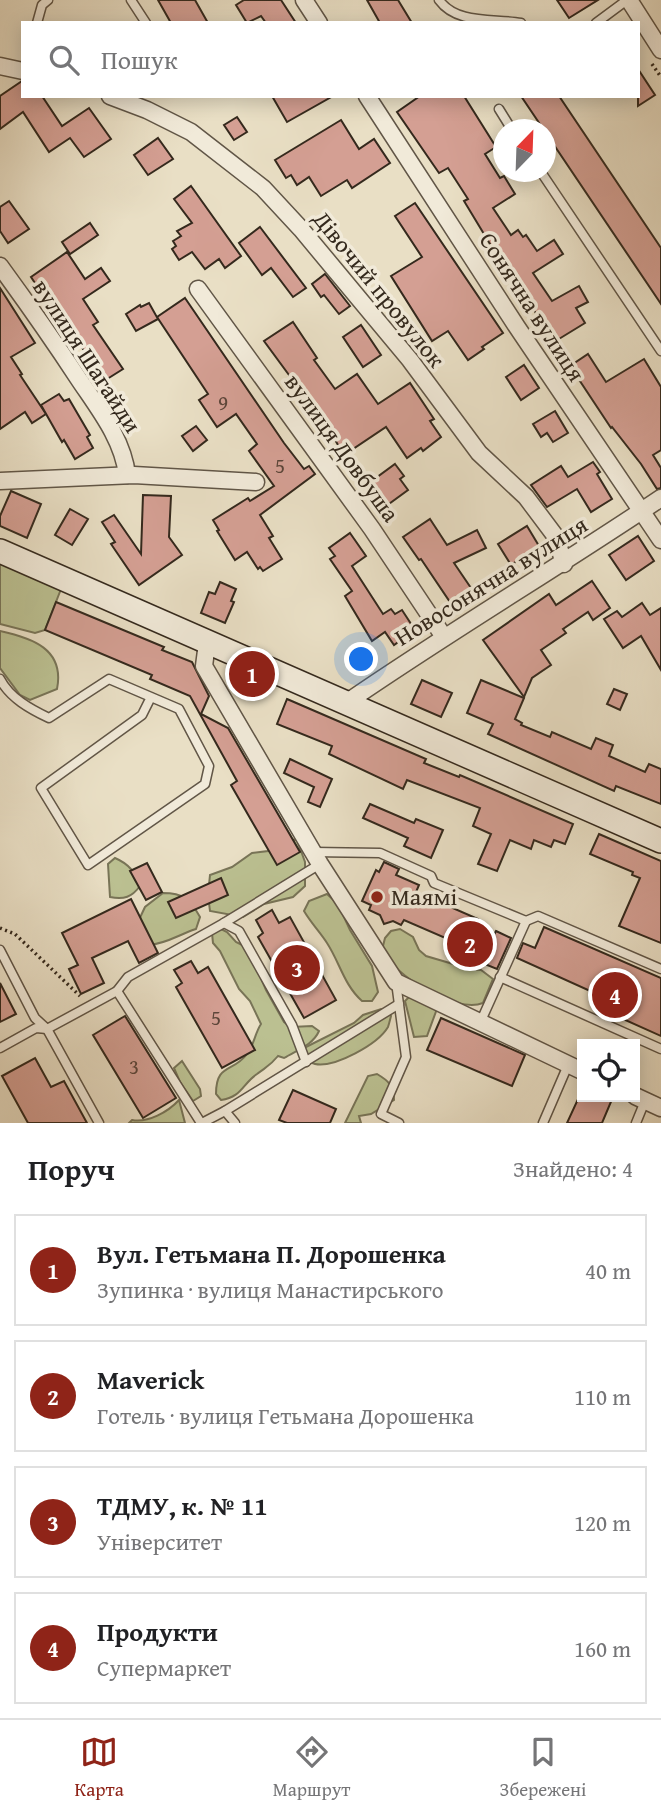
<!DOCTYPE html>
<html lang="uk">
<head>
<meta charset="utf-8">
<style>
	:root { --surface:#fff; --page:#f2f2f2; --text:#202124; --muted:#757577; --line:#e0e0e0; --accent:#8f2418 }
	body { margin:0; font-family:"Gentium Book Plus",serif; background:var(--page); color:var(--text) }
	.controls { position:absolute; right:21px; bottom:21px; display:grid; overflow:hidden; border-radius:0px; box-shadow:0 4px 18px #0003 }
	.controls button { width:63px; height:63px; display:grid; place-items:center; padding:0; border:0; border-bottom:2px solid var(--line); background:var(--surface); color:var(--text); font:35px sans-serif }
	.compass { position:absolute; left:493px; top:119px; width:63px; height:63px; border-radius:50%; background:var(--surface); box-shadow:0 4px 18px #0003; rotate:23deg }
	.you { position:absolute; left:362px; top:660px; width:24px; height:24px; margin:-18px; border:5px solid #fff; border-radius:50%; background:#1a73e8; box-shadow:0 0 0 10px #1a73e833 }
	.badge { display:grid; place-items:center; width:46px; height:46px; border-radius:50%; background:var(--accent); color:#fff; font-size:23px; font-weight:700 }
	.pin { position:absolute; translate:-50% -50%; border:4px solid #fff; box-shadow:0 2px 7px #0006 }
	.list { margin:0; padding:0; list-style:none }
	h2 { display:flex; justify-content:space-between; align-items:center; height:91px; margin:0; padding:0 28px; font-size:30px }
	h2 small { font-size:23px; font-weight:400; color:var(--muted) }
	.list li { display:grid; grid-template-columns:46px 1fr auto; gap:21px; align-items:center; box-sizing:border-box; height:112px; margin:0 14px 14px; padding:0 14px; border:2px solid var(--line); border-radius:0px }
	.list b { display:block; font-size:26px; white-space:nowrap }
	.list p { margin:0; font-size:23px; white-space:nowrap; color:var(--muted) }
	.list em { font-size:23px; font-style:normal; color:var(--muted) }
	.icon { flex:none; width:38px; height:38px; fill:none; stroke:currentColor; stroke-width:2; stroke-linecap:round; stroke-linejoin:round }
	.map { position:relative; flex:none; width:661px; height:1123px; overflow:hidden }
	.search { position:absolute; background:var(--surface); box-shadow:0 4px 18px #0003; left:21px; right:21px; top:21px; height:77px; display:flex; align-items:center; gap:18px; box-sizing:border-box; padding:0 24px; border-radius:0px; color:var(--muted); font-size:26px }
	.sheet { height:595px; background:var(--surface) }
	nav { display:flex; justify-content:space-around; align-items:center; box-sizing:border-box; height:98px; border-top:2px solid var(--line); background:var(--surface); font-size:19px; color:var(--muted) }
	nav a { display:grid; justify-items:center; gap:4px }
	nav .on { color:var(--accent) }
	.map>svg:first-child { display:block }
</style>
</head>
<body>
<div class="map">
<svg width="661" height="1123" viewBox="0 0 661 1123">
	<rect width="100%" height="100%" fill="#e9dfc5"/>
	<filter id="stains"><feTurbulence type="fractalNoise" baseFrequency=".00286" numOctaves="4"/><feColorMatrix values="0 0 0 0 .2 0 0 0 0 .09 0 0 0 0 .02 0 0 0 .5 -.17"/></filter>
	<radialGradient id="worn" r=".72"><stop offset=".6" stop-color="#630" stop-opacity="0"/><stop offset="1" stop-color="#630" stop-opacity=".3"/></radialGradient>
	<g fill="#bbc091" stroke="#787457" stroke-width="2">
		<path d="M 0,559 L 61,589 L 45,630 L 35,633 L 0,624 Z"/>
		<path d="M 0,631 C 32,638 65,649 57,689 L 30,700 L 20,695 L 0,668 Z"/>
		<path d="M 272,838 L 297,840 L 305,862 L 305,886 L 293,897 L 264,904 L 243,917 L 210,911 L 208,895 L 210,875 L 232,867 L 252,853 L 268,851 Z"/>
		<path d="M 115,858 C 129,864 135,872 140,886 C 132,897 124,900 110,897 L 108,864 Z"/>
		<path d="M 163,893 C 183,893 190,899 200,917 L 196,929 C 180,934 166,944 149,945 L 137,924 L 145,907 Z"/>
		<path d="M 327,894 L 338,904 L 350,930 L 372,966 L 378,992 L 372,1001 L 362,1001 C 344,985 340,963 327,943 C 320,932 311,923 304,911 L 309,901 Z"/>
		<path d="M 219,928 L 227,932 L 236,942 L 248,948 L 266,990 L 284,1022 L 291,1027 L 312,1026 L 319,1031 C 313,1045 297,1050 284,1058 L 278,1056 C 270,1066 266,1067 257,1074 C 242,1084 242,1097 221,1100 L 216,1094 C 216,1063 233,1073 247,1054 C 254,1045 255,1033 261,1024 L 250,1001 L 239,989 L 220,951 L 213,943 L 212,933 Z"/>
		<path d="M 400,929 L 413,937 L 419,950 L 426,956 L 470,969 L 481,970 L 493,979 L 483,1003 C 455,1014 394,975 382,950 L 385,938 L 391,931 Z"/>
		<path d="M 412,994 L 438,1006 L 427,1036 L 414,1037 L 405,1001 Z"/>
		<path d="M 381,1009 L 391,1016 C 390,1020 389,1024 388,1027 C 378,1044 335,1068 315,1064 C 310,1063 305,1059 300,1056 L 302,1049 L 354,1023 L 363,1015 Z"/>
		<path d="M 182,1061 L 200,1089 L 201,1096 L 193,1101 L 180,1082 L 174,1068 Z"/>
		<path d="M 377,1074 C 389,1081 394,1086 394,1100 L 371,1114 L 359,1116 L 361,1123 L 345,1123 L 368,1076 Z"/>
		<path d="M 179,1100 L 185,1123 L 129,1123 L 132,1120 C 148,1123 168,1112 179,1100 Z"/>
	</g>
	<g fill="#d49f93" stroke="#34291d" stroke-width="2">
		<path d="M 158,0 L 195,0 L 208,23 L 171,23 Z"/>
		<path d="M 244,0 L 281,0 L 296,23 L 266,23 L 261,16 L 247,23 L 236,5 Z"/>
		<path d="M 367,0 L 398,0 L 412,23 L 380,23 Z"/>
		<path d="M 557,0 L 598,0 L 569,18 Z"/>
		<path d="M 638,69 L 655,95 L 638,106 Z"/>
		<path d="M 22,81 L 23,96 L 42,96 L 62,126 L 89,108 L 111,139 L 84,157 L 70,138 L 49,152 L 23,112 L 0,129 L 0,96 Z"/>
		<path d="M 272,96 L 333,96 L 287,122 Z"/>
		<path d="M 420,96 L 464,96 L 496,147 L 485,154 L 500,178 L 504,176 L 515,194 L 493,208 L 511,235 L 518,230 L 523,237 L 526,235 L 537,251 L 554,240 L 563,254 L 533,273 L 552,301 L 579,286 L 588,302 L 576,308 L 585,323 L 554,342 L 527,299 L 525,300 L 487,246 L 490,244 L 464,201 L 468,199 L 448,168 L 439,173 L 397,112 Z"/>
		<path d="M 521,96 L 559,96 L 661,248 L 661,304 Z"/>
		<path d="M 237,117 L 247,132 L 234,140 L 224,125 Z"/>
		<path d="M 341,120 L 359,149 L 374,139 L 390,163 L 352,188 L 347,180 L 321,196 L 309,177 L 297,185 L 291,175 L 286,178 L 275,160 Z"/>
		<path d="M 158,138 L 173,159 L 148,175 L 134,155 Z"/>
		<path d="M 191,186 L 241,256 L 225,268 L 219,259 L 205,269 L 192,252 L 179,260 L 172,249 L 176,246 L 173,241 L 181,236 L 177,231 L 192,223 L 174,199 Z"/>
		<path d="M 9,201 L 29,229 L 8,243 L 0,231 L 0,207 Z"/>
		<path d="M 415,203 L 503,333 L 482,347 L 484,349 L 468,360 L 448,331 L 432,341 L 391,276 L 422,257 L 395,216 Z"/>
		<path d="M 90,223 L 98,235 L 70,254 L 62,242 Z"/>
		<path d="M 260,227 L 306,288 L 293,297 L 271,268 L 262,275 L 239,243 Z"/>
		<path d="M 67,252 L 85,279 L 101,268 L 110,281 L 83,299 L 98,322 L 93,325 L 123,369 L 104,381 L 75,337 L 73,339 L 70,336 L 31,277 Z"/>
		<path d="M 325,274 L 350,306 L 339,314 L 324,295 L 321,297 L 312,284 Z"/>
		<path d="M 0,288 L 35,343 L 11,357 L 22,374 L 20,375 L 46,414 L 32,423 L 25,412 L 0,429 Z"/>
		<path d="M 185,298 L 284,443 L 304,469 L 309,466 L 315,474 L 260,515 L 273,536 L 269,538 L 282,559 L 263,571 L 260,567 L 258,569 L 247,552 L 235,560 L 217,531 L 219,530 L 213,520 L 248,498 L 250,501 L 274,486 L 249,451 L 257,444 L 236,414 L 217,427 L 199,400 L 208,394 L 157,317 Z"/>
		<path d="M 149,303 L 158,319 L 136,331 L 126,314 L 140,305 L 141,307 Z"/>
		<path d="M 293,322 L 317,358 L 314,360 L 335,389 L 357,374 L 378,404 L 410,383 L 434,419 L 430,421 L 441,437 L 423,451 L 421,448 L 407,458 L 386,427 L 344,455 L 328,428 L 264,341 Z"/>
		<path d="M 361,325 L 381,355 L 363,367 L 343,337 Z"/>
		<path d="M 588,354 L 606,382 L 644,359 L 661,387 L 661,450 L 653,455 L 661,468 L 661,488 L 657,489 L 641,464 L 612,427 L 611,428 L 570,366 Z"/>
		<path d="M 524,365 L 539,388 L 521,400 L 506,377 Z"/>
		<path d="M 59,394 L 64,401 L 69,399 L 90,435 L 87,437 L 93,448 L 75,459 L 64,440 L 62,442 L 41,405 Z"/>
		<path d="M 555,411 L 568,433 L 553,442 L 547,433 L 541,437 L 533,424 Z"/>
		<path d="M 196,426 L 207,440 L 193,451 L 182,436 Z"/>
		<path d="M 593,462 L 600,472 L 597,474 L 612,499 L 591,512 L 577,489 L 547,507 L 531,485 L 561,466 L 568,477 Z"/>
		<path d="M 395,464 L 404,476 L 400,479 L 408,490 L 382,509 L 365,486 Z"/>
		<path d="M 11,491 L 41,504 L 27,538 L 0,526 L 0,516 Z"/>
		<path d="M 143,495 L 171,496 L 169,537 L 182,555 L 139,585 L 111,544 L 115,542 L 102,522 L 114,515 L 141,554 Z"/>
		<path d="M 70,509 L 88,519 L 72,545 L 55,535 Z"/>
		<path d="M 430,519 L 447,545 L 477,530 L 486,548 L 454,563 L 473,591 L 452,605 L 421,559 L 419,560 L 403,537 Z"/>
		<path d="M 527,526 L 539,546 L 511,565 L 498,544 Z"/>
		<path d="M 350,533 L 366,556 L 352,566 L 383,614 L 391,609 L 395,614 L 402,610 L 415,630 L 394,645 L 385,632 L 372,641 L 345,596 L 352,591 L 330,559 L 335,556 L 329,548 Z"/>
		<path d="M 638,536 L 654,561 L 626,580 L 609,555 Z"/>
		<path d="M 592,581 L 610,608 L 593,620 L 588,612 L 563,629 L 566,633 L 541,650 L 551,665 L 532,678 L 524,697 L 483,640 L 549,594 L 556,605 Z"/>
		<path d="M 220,582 L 236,589 L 231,601 L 234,602 L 225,623 L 201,613 L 209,592 L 215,594 Z"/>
		<path d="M 56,602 L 164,647 L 162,650 L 192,662 L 209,696 L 201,714 L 228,728 L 300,852 L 277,865 L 231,785 L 237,781 L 190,696 L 150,679 L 152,675 L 45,630 Z"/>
		<path d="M 642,603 L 650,615 L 661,608 L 661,670 L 641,636 L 623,648 L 604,619 L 617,611 L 622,617 Z"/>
		<path d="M 422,680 L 452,693 L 441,717 L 411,704 Z"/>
		<path d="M 481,680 L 524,698 L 515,719 L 522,723 L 521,725 L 550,737 L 552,732 L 591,749 L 596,738 L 613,745 L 609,756 L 645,772 L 649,764 L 661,769 L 661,804 L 616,786 L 614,791 L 488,734 L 493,724 L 467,713 Z"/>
		<path d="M 614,689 L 627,694 L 620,710 L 607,704 Z"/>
		<path d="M 287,699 L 426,759 L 424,763 L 459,777 L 460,775 L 573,824 L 565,844 L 554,840 L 551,847 L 534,840 L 531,849 L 510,840 L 497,871 L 478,864 L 491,834 L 473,826 L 480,808 L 407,780 L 403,789 L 329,754 L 332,746 L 277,724 Z"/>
		<path d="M 290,759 L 332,779 L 320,807 L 308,802 L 314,787 L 284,773 Z"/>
		<path d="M 370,804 L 414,823 L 416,819 L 443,830 L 431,858 L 404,846 L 408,838 L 363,818 Z"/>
		<path d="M 599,834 L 661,861 L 661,943 L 619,926 L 640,878 L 632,875 L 633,872 L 590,854 Z"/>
		<path d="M 384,862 L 399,869 L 396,875 L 419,885 L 416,892 L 478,919 L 466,947 L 404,920 L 401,925 L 393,921 L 384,924 L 380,915 L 369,910 L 371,905 L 362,901 L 376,870 L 379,872 Z"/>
		<path d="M 147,863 L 162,892 L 146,900 L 130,871 Z"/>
		<path d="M 221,878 L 228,895 L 176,918 L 168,902 Z"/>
		<path d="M 131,899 L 158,953 L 139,963 L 128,941 L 92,958 L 104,983 L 81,994 L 69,969 L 78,965 L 62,933 Z"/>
		<path d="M 272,910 L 279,923 L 290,917 L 336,1000 L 304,1018 L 258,937 L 263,933 L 256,920 Z"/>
		<path d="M 544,927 L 661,978 L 661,1036 L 623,1019 L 628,1008 L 517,958 L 523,943 L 535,948 Z"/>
		<path d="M 496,931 L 511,938 L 497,969 L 487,965 L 490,957 L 484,954 Z"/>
		<path d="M 191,961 L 198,973 L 208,967 L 255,1050 L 222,1068 L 176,987 L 182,983 L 174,970 Z"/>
		<path d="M 0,983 L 16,1014 L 0,1022 Z"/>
		<path d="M 125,1016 L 176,1098 L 143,1118 L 93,1035 Z"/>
		<path d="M 441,1018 L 525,1055 L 512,1086 L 427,1050 Z"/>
		<path d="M 35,1058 L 51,1087 L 64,1081 L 87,1123 L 28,1123 L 2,1076 Z"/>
		<path d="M 293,1090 L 336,1109 L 330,1123 L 287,1123 L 279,1120 Z"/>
		<path d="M 579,1097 L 613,1097 L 602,1123 L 567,1123 Z"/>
	</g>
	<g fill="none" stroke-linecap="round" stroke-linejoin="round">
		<defs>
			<g id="service">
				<path d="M 131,0 L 146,23"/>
				<path d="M 439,0 C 457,25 494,18 521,23"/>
				<path d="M 37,23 L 42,5 L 48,0"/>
				<path d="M 596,23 L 627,0"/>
				<path d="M 499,109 L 512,130"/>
				<path d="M 541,172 L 661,351"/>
				<path d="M 0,679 C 10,698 30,709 49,718 L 109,679 L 179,709 L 209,766 L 205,784 L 88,865 L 41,788 L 142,715 L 151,697"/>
				<path d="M 313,852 L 380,853 L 431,876 L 434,883 L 526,921 L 538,916 L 661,969"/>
				<path d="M 224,923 L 239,931 L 292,1025 L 306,1062"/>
				<path d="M 0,950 L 35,1018 L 47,1029 L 99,1123"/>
				<path d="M 500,977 L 661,1049"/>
				<path d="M 396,982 L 406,1057 L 381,1114 L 399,1123"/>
				<path d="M 117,991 L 201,1123"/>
				<path d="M 480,1023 L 526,921"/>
				<path d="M 0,1048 L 36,1028 L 47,1029 L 117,991 L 128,977 L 224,923 L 320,864"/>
				<path d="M 225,1111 L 399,1004"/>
				<path d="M 202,1123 L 225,1111 L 235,1123"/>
				<path d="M 543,1123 L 568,1065"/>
				<path d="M 636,1123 L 645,1101"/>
			</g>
			<g id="minor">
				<path d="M 304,0 L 319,23"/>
				<path d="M 629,0 L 661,50"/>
				<path d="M 0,66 L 23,71"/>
				<path d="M 110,96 L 147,110 L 191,132 L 263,188 L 301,229 L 410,360 L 479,453 L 526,497 L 556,537 L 564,564"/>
				<path d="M 367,96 L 517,327 L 661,540"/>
				<path d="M 0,266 C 27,303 53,340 78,378 C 98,408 123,439 127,475"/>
				<path d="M 198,289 L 372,529 L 444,637"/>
				<path d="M 0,481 L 134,475 L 256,482"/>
				<path d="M 207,643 L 204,666 L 320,864 L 396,982 L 582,1071"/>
				<path d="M 346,703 C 449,632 557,568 661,498"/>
				<path d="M 635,1096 L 661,1108"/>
			</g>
			<path id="secondary" d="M 0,551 L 661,841"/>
		</defs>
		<use href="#service" stroke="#615647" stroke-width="11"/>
		<use href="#minor" stroke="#615647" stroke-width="19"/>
		<use href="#secondary" stroke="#34291d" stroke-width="26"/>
		<g stroke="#34291d" stroke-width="3.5" stroke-dasharray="2 3.5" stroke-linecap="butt">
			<path d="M 652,64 L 661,77"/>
			<path d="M 0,928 L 15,934 L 80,996"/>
		</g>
		<use href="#service" stroke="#f1ead9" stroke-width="8"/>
		<use href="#minor" stroke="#f1ead9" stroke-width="16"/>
		<use href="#secondary" stroke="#f1ead9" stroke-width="23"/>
	</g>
	<circle fill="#8f2418" stroke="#f1ead9" stroke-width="2.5" cx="377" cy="897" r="7"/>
	<g text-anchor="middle" stroke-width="7" stroke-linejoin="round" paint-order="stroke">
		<g font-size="21" fill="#5c463a">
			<text x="223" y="410">9</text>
			<text x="280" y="473">5</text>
			<text x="216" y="1025">5</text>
			<text x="134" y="1074">3</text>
		</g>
		<g font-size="24" fill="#34291d" stroke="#f1ead9">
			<text transform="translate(379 289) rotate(51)" y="8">Дівочий провулок</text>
			<text transform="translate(532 307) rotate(57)" y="8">Сонячна вулиця</text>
			<text transform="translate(87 356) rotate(57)" y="8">вулиця Шагайди</text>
			<text transform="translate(342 448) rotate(54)" y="8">вулиця Довбуша</text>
			<text transform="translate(491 581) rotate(-32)" y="8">Новосонячна вулиця</text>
		</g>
		<g font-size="24" fill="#34291d" stroke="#f1ead9" text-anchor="start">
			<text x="391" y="905">Маямі</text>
		</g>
	</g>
	<rect width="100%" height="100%" filter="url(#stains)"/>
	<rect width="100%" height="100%" fill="url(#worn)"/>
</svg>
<div class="controls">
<button><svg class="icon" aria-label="locate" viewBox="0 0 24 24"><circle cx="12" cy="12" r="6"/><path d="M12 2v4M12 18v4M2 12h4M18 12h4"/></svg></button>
</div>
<svg class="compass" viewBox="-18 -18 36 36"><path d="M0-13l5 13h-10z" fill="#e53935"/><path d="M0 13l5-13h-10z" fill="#757577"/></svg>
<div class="you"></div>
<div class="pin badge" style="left:252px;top:674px">1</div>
<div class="pin badge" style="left:470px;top:944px">2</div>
<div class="pin badge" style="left:297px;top:968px">3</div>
<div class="pin badge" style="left:615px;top:995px">4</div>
<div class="search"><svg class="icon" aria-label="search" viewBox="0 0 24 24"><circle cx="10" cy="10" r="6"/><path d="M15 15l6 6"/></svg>Пошук</div>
</div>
<section class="sheet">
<h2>Поруч<small>Знайдено: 4</small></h2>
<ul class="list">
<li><span class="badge">1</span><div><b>Вул. Гетьмана П. Дорошенка</b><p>Зупинка · вулиця Манастирського</p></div><em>40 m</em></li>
<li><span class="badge">2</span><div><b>Maverick</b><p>Готель · вулиця Гетьмана Дорошенка</p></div><em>110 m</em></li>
<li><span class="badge">3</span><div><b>ТДМУ, к. № 11</b><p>Університет</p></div><em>120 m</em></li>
<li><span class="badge">4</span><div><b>Продукти</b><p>Супермаркет</p></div><em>160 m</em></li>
</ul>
</section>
<nav>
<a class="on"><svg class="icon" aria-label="map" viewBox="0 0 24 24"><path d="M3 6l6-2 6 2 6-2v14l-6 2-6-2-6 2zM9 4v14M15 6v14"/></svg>Карта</a>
<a><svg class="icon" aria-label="directions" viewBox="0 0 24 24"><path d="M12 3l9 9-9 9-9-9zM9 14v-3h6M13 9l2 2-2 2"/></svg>Маршрут</a>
<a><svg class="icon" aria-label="saved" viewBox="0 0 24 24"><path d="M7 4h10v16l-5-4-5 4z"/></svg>Збережені</a>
</nav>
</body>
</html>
